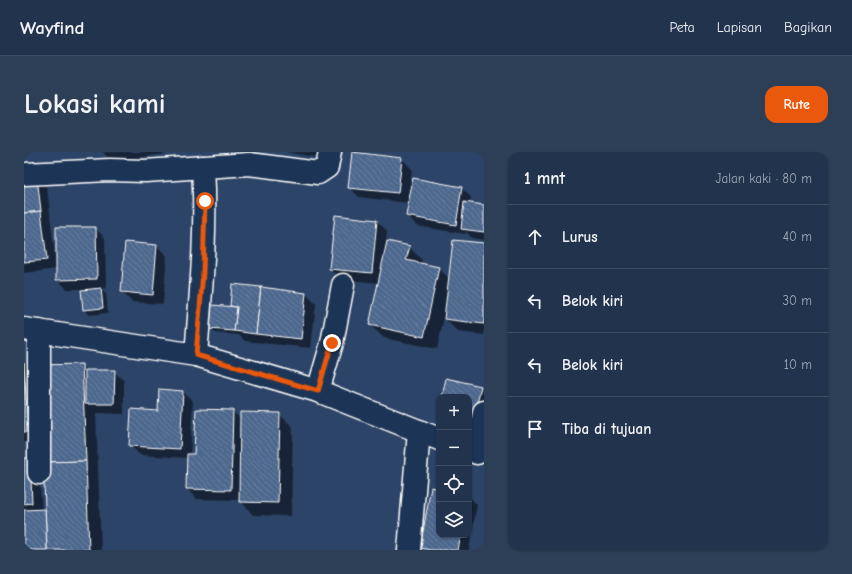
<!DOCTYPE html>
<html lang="id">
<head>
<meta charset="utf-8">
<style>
	:root { --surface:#21334d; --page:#2d3f57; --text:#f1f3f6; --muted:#a2aab6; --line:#3e4e65; --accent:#ea580c }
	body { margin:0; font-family:"Comic Neue",sans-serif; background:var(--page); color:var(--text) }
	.controls { position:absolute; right:12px; bottom:12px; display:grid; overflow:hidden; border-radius:8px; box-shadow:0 1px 3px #0004 }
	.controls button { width:36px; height:36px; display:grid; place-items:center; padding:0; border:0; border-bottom:1px solid var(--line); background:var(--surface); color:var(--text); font:20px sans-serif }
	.stop { position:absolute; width:12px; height:12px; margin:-9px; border:3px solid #ea580c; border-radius:50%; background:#fff }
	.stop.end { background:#ea580c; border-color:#fff; box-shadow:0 1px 4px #0008 }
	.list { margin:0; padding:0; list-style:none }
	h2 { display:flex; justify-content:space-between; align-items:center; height:52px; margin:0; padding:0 16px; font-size:17px }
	h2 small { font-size:13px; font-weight:400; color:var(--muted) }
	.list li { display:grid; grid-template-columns:26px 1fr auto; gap:12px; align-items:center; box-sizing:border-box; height:64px; padding:0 16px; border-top:1px solid var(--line) }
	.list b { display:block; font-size:15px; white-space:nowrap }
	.list em { font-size:13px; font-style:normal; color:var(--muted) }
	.icon { flex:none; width:22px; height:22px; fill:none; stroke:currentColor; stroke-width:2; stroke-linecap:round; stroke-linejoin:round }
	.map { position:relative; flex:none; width:460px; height:398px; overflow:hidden; border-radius:12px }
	header { display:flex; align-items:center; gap:24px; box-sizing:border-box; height:56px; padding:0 20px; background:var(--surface); border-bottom:1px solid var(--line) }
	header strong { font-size:19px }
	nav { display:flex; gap:22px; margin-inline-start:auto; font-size:14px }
	.intro { display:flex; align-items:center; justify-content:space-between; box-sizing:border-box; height:96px; padding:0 24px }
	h1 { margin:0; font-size:28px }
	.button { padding:10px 18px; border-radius:12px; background:var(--accent); color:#fff; font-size:14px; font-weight:700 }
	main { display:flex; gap:24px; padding:0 24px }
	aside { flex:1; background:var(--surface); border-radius:12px; box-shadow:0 1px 3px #0004 }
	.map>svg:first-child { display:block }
</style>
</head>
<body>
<header>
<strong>Wayfind</strong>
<nav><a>Peta</a><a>Lapisan</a><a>Bagikan</a></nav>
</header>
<div class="intro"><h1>Lokasi kami</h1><a class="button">Rute</a></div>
<main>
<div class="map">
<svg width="460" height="398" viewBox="0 0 460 398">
	<defs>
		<pattern id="building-back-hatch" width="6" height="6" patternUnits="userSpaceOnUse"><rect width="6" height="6" fill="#4e678d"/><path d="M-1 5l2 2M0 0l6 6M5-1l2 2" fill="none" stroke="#697e9e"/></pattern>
	</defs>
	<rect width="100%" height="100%" fill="#2c4467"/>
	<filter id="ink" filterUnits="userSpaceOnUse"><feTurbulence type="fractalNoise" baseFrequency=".025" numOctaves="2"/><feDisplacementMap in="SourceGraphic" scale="8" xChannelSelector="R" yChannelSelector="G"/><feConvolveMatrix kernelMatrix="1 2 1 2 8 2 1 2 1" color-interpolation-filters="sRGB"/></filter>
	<g filter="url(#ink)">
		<g fill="#0007">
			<path d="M 79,0 L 142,0 L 142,2 L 87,9 Z"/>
			<path d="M 261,0 L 309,0 L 308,8 Z"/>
			<path d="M 378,7 L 388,17 L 384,51 L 335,45 L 325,35 Z"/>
			<path d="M 13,26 L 23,36 L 32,113 L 71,76 L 81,86 L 82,136 L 76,137 L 82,142 L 84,161 L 65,163 L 59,157 L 58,137 L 43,137 L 33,127 L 33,117 L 0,121 L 0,27 Z"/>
			<path d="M 437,36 L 447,45 L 446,52 L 460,54 L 460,88 L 448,86 L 442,80 L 441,82 L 393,74 L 384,64 Z"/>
			<path d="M 312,64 L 353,69 L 363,79 L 362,90 L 385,95 L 398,108 L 397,112 L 414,116 L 426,127 L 460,92 L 460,183 L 434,180 L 420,166 L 413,197 L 360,186 L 346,173 L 355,131 L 316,127 L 306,117 Z"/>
			<path d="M 102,91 L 133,94 L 143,104 L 139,152 L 108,150 L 98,140 Z"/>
			<path d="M 282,142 L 292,152 L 287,196 L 221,189 L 215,183 L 191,181 L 186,176 L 209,156 L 207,154 Z"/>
			<path d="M 0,209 L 9,218 L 13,289 L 0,290 Z"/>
			<path d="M 57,213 L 63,219 L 90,219 L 100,229 L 100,262 L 72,261 L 77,398 L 0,398 L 0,307 L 15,317 L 18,359 L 22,358 Z"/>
			<path d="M 456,235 L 460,239 L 460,272 L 458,283 L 445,280 L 445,245 L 419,245 Z"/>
			<path d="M 159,240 L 169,249 L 166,303 L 171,303 L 209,259 L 217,268 L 255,262 L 269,275 L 267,364 L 229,363 L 216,348 L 173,347 L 163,337 L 164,306 L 116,303 L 106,293 L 135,260 Z"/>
			<path d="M 415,338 L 415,383 L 445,383 L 445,344 L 453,353 L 445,398 L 400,398 L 397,396 Z"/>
		</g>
		<g fill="url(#building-back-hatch)" stroke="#fff">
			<path d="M 328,0 L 378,6 L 374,41 L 324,36 Z"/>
			<path d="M 13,25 L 17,59 L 0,61 L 0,26 Z"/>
			<path d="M 389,26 L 438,35 L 432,73 L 382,64 Z"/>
			<path d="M 440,50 L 460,53 L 460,80 L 437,77 Z"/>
			<path d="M 17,59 L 23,108 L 0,110 L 0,61 Z"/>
			<path d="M 311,63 L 353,68 L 348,121 L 305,117 Z"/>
			<path d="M 32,75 L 72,75 L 73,127 L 32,128 Z"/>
			<path d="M 429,88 L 460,91 L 460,172 L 420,167 Z"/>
			<path d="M 363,89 L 386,94 L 382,108 L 415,115 L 400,185 L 345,173 Z"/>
			<path d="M 101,90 L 133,93 L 129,143 L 97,140 Z"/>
			<path d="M 208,132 L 237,135 L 232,182 L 210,179 L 213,155 L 206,154 Z"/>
			<path d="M 237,135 L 282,141 L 277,187 L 232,182 Z"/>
			<path d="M 77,136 L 79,156 L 59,158 L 57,138 Z"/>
			<path d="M 188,153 L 213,155 L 210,179 L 185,177 Z"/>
			<path d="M 0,210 L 4,280 L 0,280 Z"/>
			<path d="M 58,212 L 62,309 L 19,310 L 15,213 Z"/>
			<path d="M 61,218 L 91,218 L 90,252 L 61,252 Z"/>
			<path d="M 422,226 L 457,234 L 448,274 L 445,273 L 445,245 L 418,245 Z"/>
			<path d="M 135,237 L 159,239 L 156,297 L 105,294 L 107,257 L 134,259 Z"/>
			<path d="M 172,257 L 209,258 L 207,338 L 162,337 L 163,302 L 170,302 Z"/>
			<path d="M 216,260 L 256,261 L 254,351 L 215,350 Z"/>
			<path d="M 0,306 L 6,306 L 8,351 L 0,352 Z"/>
			<path d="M 62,309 L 65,398 L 23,398 L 19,310 Z"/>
			<path d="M 407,335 L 415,337 L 415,383 L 437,383 L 434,398 L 407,398 L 396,396 Z"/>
			<path d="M 21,357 L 23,398 L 0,398 L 0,358 Z"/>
		</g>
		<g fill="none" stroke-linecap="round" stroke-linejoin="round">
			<defs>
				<g id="minor">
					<path d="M 0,22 L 86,18 L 121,19 L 225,12 L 294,21 L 303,15 L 306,0"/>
					<path d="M 0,177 L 172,203 L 294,239 L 415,287"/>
					<path d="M 15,179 L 15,321"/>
					<path d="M 172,203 C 177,140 183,78 179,15"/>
					<path d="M 294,239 L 308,191 L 319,133"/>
					<path d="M 453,301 L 460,260"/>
					<path d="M 385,398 L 395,279"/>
				</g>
			</defs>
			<use href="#minor" stroke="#fff" stroke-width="25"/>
			<use href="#minor" stroke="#1d3557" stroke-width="22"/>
		</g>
	</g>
	<g fill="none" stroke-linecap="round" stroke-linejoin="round" filter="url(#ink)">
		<path stroke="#ea580c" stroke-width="5" d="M 181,49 L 179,120 L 172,203 L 294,239 L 308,191"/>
	</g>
</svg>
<div class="controls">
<button>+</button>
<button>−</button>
<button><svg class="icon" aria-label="locate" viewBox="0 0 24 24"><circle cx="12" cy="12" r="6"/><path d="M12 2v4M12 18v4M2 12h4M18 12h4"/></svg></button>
<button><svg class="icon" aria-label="layers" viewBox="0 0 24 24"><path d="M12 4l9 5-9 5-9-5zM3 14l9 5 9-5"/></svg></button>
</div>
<div class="stop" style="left:181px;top:49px"></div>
<div class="stop end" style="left:308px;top:191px"></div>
</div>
<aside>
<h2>1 mnt<small>Jalan kaki · 80 m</small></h2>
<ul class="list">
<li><svg class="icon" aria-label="ahead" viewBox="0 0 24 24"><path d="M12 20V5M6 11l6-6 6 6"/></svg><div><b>Lurus</b></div><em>40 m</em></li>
<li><svg class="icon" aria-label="left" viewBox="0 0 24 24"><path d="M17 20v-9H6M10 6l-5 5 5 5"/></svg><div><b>Belok kiri</b></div><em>30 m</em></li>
<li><svg class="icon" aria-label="left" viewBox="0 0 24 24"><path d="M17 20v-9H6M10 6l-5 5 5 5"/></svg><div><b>Belok kiri</b></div><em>10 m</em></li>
<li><svg class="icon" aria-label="arrive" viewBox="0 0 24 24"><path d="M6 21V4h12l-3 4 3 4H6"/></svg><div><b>Tiba di tujuan</b></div></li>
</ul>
</aside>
</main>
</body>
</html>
